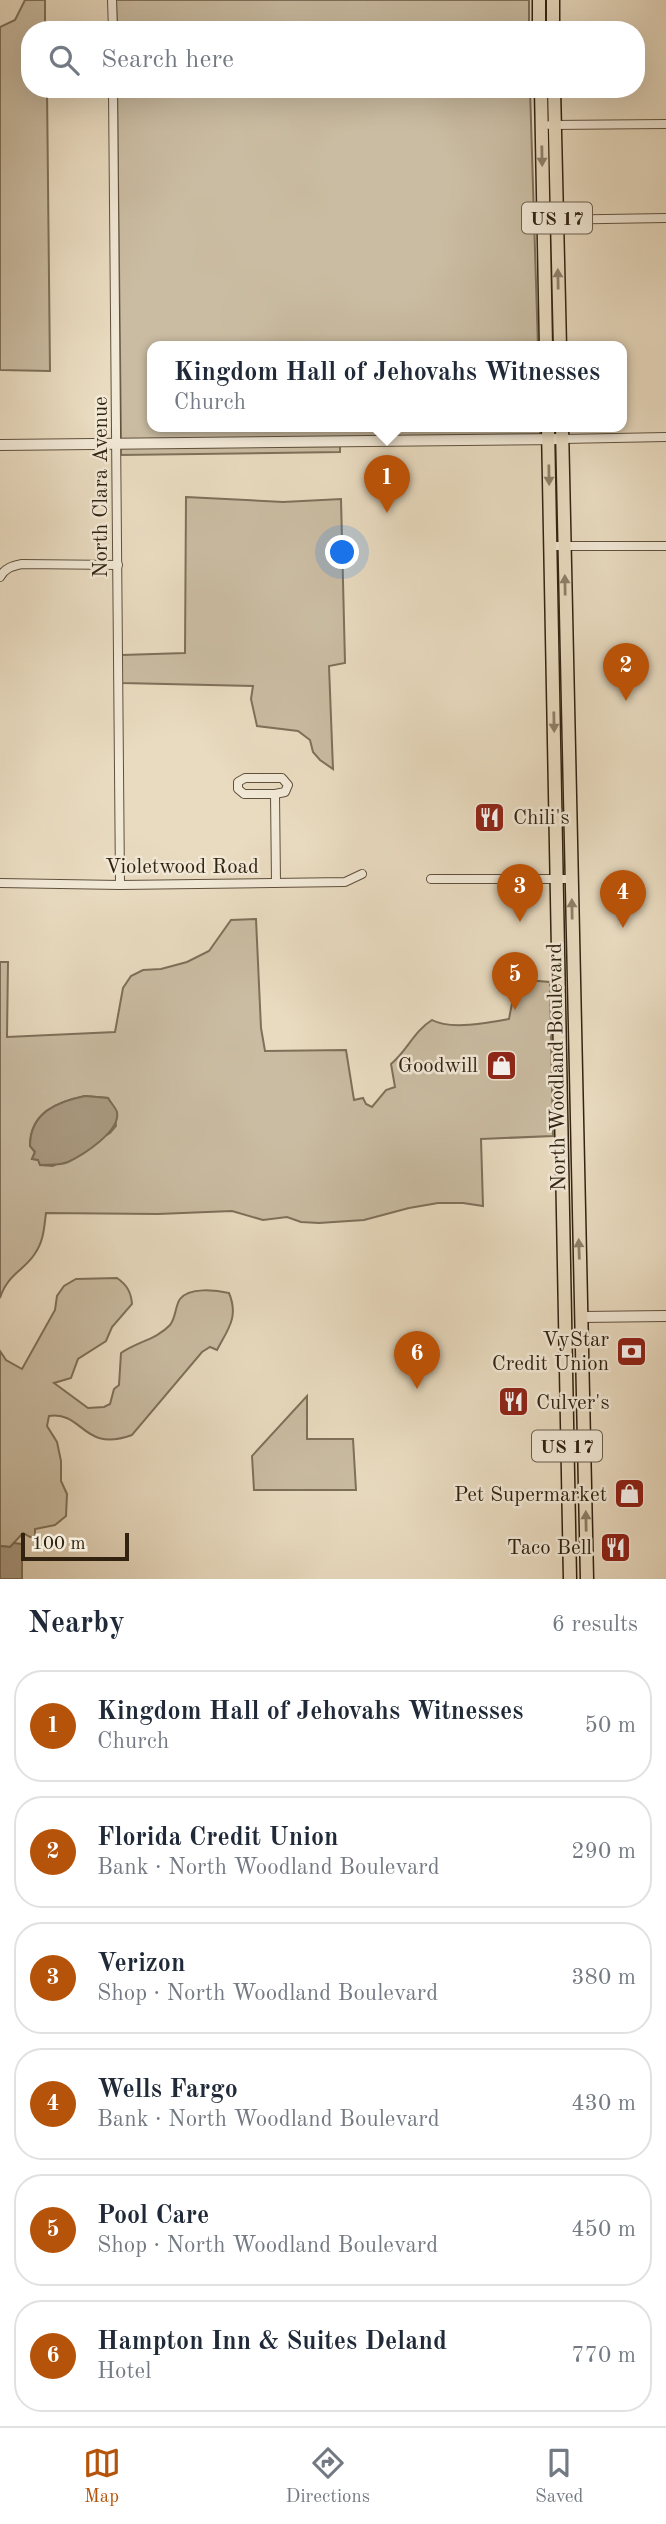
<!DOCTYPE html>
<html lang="en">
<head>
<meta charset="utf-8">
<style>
	:root { --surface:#fff; --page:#f2f2f3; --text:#1f2937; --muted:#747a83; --line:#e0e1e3; --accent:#b45309 }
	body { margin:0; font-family:"Old Standard TT",serif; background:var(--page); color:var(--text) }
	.scale { position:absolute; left:21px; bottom:18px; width:108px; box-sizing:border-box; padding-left:7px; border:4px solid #322311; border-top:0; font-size:19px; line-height:24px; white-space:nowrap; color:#322311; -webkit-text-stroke:5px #f1e8d6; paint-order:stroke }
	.you { position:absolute; left:343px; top:553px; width:24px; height:24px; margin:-18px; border:5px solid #fff; border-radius:50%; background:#1a73e8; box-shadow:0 0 0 10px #1a73e833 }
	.badge { display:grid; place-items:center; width:46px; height:46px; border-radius:50%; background:var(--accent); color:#fff; font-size:23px; font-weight:700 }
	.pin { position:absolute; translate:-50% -58px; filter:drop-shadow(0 2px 4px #0008) }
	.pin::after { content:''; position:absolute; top:37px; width:24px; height:21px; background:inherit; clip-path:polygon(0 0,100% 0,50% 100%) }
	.popup { position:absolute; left:147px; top:341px; width:480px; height:91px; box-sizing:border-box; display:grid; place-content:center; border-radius:14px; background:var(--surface); filter:drop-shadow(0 2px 5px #0005); font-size:23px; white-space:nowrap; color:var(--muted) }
	.popup b { font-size:26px; color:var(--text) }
	.popup::after { content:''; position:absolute; left:50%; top:100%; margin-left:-14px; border:14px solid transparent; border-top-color:var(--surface) }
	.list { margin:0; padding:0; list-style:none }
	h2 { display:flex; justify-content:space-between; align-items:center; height:91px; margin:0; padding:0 28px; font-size:30px }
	h2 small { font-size:23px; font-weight:400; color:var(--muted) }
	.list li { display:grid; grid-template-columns:46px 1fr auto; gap:21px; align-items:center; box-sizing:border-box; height:112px; margin:0 14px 14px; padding:0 14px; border:2px solid var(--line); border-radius:28px }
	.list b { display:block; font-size:26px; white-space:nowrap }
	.list p { margin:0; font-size:23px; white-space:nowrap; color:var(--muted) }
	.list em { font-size:23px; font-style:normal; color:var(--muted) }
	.icon { flex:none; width:38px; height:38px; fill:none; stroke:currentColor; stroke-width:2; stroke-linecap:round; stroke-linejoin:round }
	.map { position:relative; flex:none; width:666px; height:1579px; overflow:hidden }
	.search { position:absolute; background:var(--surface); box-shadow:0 7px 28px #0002; left:21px; right:21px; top:21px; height:77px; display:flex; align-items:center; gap:18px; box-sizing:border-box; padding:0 24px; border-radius:28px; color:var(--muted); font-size:26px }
	.sheet { height:847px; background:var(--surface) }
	nav { display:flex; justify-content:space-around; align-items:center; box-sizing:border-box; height:98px; border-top:2px solid var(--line); background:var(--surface); font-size:19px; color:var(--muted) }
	nav a { display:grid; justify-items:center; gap:4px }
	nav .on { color:var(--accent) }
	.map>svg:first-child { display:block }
</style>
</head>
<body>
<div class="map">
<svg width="666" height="1579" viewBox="0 0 666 1579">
	<rect width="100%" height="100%" fill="#e9dbc0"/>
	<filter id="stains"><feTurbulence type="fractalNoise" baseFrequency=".00286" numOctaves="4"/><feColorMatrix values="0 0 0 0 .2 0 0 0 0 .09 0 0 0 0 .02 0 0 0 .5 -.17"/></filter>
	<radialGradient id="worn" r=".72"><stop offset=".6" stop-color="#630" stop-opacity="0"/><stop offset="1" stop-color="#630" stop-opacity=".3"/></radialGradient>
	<g fill="#cabca2" stroke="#7e705a" stroke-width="2" fill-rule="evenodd">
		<path d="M 25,0 L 45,0 L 45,30 L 30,30 L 30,89 L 47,89 L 50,371 L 0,370 L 0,27 L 15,20 Z"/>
		<path d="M 116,0 L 529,0 L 529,30 L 117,30 Z"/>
		<path d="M 117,89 L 530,89 L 538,347 L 152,347 L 152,427 L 540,427 L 540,435 L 121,440 Z"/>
		<path d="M 340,446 L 340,452 L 121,455 L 121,448 Z"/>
		<path d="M 186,497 L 283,502 L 341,499 L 345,663 L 329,666 L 333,769 L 320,760 L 313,752 L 310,740 L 298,731 L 257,726 L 251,699 L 253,686 L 122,683 L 122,655 L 185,653 Z"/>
		<path d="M 256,919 L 261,1028 L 265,1051 L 346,1050 L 354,1100 L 363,1098 L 366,1104 L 372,1107 L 386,1090 L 395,1087 L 391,1064 C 407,1051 414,1031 432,1020 C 450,1030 488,1023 509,1019 L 516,982 L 525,980 L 550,982 L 553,1136 L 481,1139 L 483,1206 L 463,1203 L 438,1203 L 409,1208 L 364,1220 L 319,1223 L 301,1222 L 287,1217 L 263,1220 L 232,1211 L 158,1214 L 46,1213 C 44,1228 44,1241 34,1255 C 24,1270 7,1275 0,1298 L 0,962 L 8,962 L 7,1037 L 115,1032 L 123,988 L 131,976 L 143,970 L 161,969 L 187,962 L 209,951 L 231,920 ZM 85,1096 L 108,1098 L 114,1108 L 116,1126 L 110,1133 L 53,1166 L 40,1165 L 39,1160 L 32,1159 L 35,1152 L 30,1146 C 30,1113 56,1102 85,1096 Z"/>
		<path d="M 117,1278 C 127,1285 131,1292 132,1304 L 112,1327 L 106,1341 L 78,1359 L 71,1378 L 54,1383 L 88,1408 L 104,1407 L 110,1404 L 114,1389 L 119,1385 L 121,1353 C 137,1342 157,1339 170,1325 C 176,1318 175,1306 180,1299 C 189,1287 216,1290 229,1293 C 239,1317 228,1329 217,1350 L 210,1347 L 202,1352 L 132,1435 C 82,1453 84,1411 49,1416 L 47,1426 L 57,1442 L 61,1461 L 61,1481 L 67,1494 L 66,1516 L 55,1525 L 35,1529 L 35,1536 L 30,1537 L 23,1533 L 10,1547 L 0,1546 L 0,1351 L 6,1360 L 22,1369 L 55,1310 L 57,1296 L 64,1286 L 76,1279 Z"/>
		<path d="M 307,1396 L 307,1439 L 353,1439 L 356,1490 L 254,1490 L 252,1456 Z"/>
	</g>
	<g fill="#ab9c84" stroke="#7b6c56" stroke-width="2">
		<path d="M 85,1096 L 108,1098 C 110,1102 116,1108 117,1112 C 121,1131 83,1155 68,1162 C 59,1166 50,1164 40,1165 L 38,1160 L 32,1159 L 35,1152 L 30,1146 C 30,1113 56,1102 85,1096 Z"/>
		<path d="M 14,1543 L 22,1544 L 22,1579 L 0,1579 L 0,1546 L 10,1547 Z"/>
	</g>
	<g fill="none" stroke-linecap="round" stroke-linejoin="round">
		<defs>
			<g id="minor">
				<path d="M 112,0 L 113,30"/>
				<path d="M 113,89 L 120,885"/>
				<path d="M 550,125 L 666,124"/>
				<path d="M 543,220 L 666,218"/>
				<path d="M 562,439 L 666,437"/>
				<path d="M 550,546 L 666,546"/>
				<path d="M 0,577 C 5,568 12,566 22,564 L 118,565"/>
				<path d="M 275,794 L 244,794 L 238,789 L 238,782 L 245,778 L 282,778 L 288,785 L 285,792 L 275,794 L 276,883"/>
				<path d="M 431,879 L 571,879"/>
				<path d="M 0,883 L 120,885 L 345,882 L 362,874"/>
			</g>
			<g id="tertiary">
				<path d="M 0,445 L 562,439"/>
				<path d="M 582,1317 L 666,1316"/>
			</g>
			<g id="primary">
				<path d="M 539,0 L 539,30"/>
				<path d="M 553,0 L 553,30"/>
				<path d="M 541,89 L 546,347"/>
				<path d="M 554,89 L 560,347"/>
				<path d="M 548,427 L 570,1579"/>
				<path d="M 562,427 L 587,1579"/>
			</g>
		</defs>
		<use href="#minor" stroke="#60513d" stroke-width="10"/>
		<use href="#tertiary" stroke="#60513d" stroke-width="12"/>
		<use href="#primary" stroke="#322311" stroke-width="15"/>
		<use href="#minor" stroke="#f1e8d6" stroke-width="8"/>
		<use href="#tertiary" stroke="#f1e8d6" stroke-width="10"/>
		<use href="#primary" stroke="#e9dbc0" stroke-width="12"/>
	</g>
	<defs><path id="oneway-solid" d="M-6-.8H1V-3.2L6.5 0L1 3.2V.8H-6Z" transform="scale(1.75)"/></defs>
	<g fill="#8e7f68">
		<use href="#oneway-solid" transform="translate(542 156) rotate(89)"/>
		<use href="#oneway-solid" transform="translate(558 279) rotate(-91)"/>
		<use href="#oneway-solid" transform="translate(549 475) rotate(89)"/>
		<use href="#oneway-solid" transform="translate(565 585) rotate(-91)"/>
		<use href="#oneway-solid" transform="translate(554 722) rotate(89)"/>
		<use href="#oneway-solid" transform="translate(572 909) rotate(-91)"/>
		<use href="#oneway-solid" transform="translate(579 1249) rotate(-92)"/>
		<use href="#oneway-solid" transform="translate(586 1521) rotate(-91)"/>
	</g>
	<defs>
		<symbol id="restaurant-square" viewBox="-11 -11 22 22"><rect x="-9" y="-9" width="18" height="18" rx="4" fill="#8f2418" stroke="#f1e8d6"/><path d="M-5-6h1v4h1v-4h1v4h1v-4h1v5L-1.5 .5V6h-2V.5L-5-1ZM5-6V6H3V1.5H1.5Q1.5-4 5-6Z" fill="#fff"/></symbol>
		<symbol id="shop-square" viewBox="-11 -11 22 22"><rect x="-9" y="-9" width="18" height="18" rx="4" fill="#8f2418" stroke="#f1e8d6"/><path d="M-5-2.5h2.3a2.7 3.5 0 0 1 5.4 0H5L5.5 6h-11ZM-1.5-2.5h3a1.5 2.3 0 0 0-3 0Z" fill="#fff"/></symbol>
		<symbol id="bank-square" viewBox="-11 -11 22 22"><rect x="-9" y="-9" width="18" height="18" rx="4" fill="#8f2418" stroke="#f1e8d6"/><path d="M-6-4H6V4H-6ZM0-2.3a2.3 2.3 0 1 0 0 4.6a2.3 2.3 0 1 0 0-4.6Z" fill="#fff"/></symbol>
	</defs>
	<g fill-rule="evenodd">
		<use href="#restaurant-square" x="472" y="800" width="35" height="35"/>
		<use href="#shop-square" x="484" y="1048" width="35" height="35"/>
		<use href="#bank-square" x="614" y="1334" width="35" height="35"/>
		<use href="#restaurant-square" x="496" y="1384" width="35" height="35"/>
		<use href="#shop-square" x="612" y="1476" width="35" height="35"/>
		<use href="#restaurant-square" x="598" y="1530" width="35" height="35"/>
	</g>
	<g text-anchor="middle" stroke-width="5" stroke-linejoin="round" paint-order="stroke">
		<g fill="#f1e8d6" stroke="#6b5e4c" stroke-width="2">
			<rect x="522" y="202.5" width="70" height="31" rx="5"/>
			<rect x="532" y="1430.5" width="70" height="31" rx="5"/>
		</g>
		<g font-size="19" font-weight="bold" fill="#322311">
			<text x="557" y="225">US 17</text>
			<text x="567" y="1453">US 17</text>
		</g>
		<g font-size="21" fill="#322311" stroke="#f1e8d6">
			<text transform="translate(100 487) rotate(-90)" y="7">North Clara Avenue</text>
			<text x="182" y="873">Violetwood Road</text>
			<text transform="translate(556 1067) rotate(-91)" y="7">North Woodland Boulevard</text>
		</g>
		<g font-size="21" fill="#322311" stroke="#f1e8d6" text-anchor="end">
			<text x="513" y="824" text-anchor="start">Chili's</text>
			<text x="478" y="1072">Goodwill</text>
			<text x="609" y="1346">VyStar<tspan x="609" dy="24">Credit Union</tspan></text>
			<text x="536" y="1409" text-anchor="start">Culver's</text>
			<text x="607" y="1501">Pet Supermarket</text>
			<text x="592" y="1554">Taco Bell</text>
		</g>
	</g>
	<rect width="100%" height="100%" filter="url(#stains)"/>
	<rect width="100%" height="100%" fill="url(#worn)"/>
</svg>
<div class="scale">100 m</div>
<div class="you"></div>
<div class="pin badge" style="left:387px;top:513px">1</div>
<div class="popup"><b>Kingdom Hall of Jehovahs Witnesses</b>Church</div>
<div class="pin badge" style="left:626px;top:701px">2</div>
<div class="pin badge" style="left:520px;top:922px">3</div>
<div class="pin badge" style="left:623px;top:928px">4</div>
<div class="pin badge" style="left:515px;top:1010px">5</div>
<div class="pin badge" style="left:417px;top:1389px">6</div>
<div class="search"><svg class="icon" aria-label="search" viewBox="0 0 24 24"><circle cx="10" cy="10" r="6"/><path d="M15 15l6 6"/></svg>Search here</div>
</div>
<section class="sheet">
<h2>Nearby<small>6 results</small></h2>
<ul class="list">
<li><span class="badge">1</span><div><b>Kingdom Hall of Jehovahs Witnesses</b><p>Church</p></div><em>50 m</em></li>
<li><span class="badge">2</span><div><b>Florida Credit Union</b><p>Bank · North Woodland Boulevard</p></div><em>290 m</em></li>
<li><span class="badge">3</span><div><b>Verizon</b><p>Shop · North Woodland Boulevard</p></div><em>380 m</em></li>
<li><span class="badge">4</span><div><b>Wells Fargo</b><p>Bank · North Woodland Boulevard</p></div><em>430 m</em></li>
<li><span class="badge">5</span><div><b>Pool Care</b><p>Shop · North Woodland Boulevard</p></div><em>450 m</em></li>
<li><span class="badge">6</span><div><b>Hampton Inn &amp; Suites Deland</b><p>Hotel</p></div><em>770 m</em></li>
</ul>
</section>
<nav>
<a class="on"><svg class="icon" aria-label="map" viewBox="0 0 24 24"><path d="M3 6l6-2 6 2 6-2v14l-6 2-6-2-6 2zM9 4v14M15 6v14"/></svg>Map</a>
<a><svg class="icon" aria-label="directions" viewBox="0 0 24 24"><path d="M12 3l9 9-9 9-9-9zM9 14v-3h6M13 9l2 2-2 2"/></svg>Directions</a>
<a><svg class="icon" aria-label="saved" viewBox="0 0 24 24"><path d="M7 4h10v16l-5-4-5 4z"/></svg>Saved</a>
</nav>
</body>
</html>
